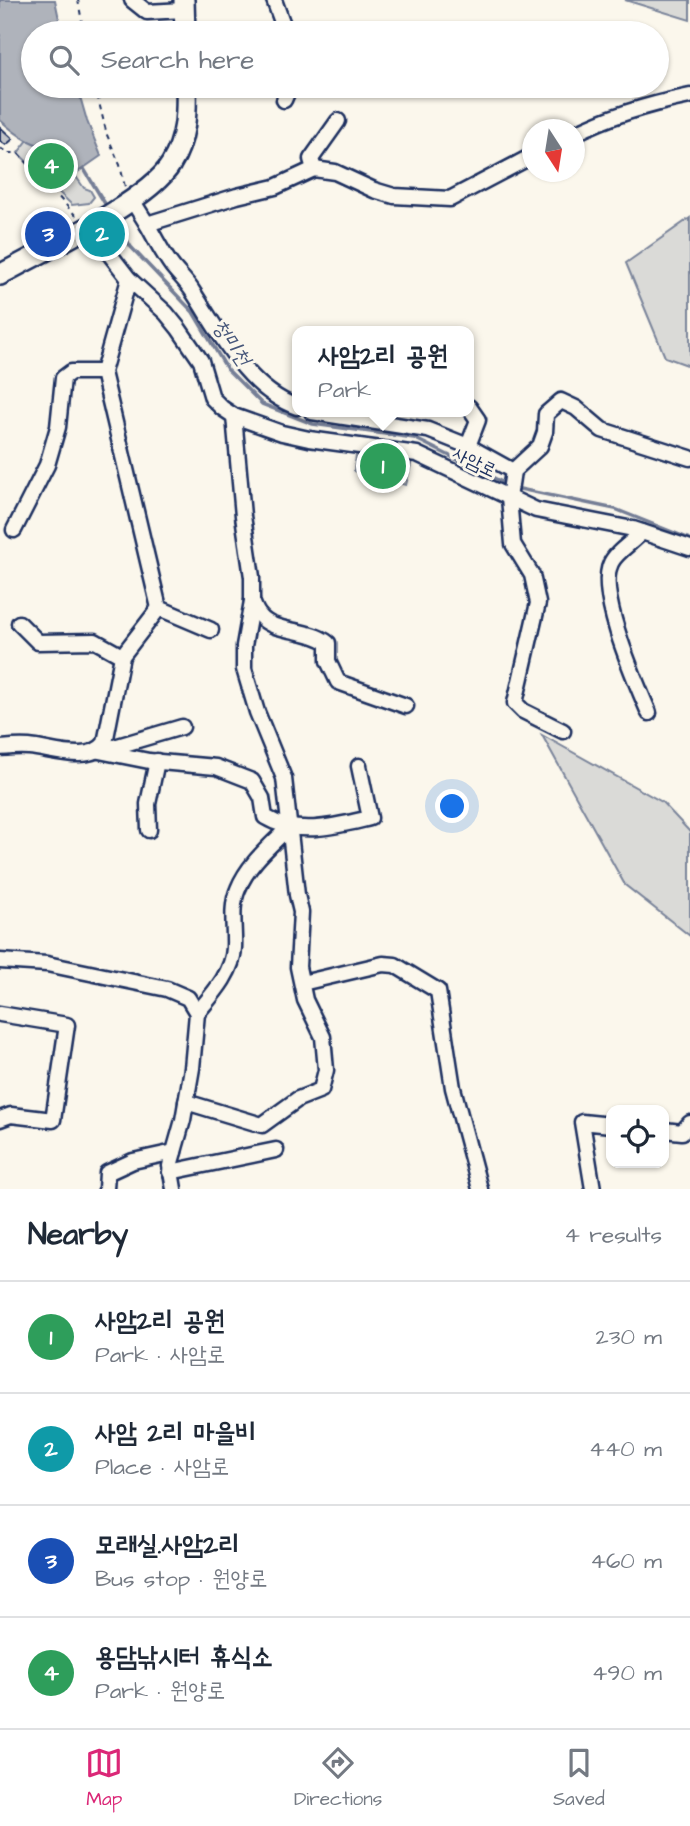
<!DOCTYPE html>
<html lang="en">
<head>
<meta charset="utf-8">
<style>
	:root { --surface:#fff; --page:#f2f2f3; --text:#1f2937; --muted:#747a83; --line:#e0e1e3; --accent:#db2777 }
	body { margin:0; font-family:"Architects Daughter","Poor Story",sans-serif; background:var(--page); color:var(--text) }
	.controls { position:absolute; right:21px; bottom:21px; display:grid; overflow:hidden; border-radius:14px; box-shadow:0 2px 5px #0004 }
	.controls button { width:63px; height:63px; display:grid; place-items:center; padding:0; border:0; border-bottom:2px solid var(--line); background:var(--surface); color:var(--text); font:35px sans-serif }
	.compass { position:absolute; left:522px; top:119px; width:63px; height:63px; border-radius:50%; background:var(--surface); box-shadow:0 2px 5px #0004; rotate:168deg }
	.you { position:absolute; left:453px; top:807px; width:24px; height:24px; margin:-18px; border:5px solid #fff; border-radius:50%; background:#1a73e8; box-shadow:0 0 0 10px #1a73e833 }
	.badge { display:grid; place-items:center; width:46px; height:46px; border-radius:50%; background:var(--accent); color:#fff; font-size:23px; font-weight:700 }
	.pin { position:absolute; translate:-50% -50%; border:4px solid #fff; box-shadow:0 2px 7px #0006 }
	.popup { position:absolute; left:292px; top:326px; width:182px; height:91px; box-sizing:border-box; display:grid; place-content:center; border-radius:14px; background:var(--surface); filter:drop-shadow(0 2px 5px #0005); font-size:23px; white-space:nowrap; color:var(--muted) }
	.popup b { font-size:26px; color:var(--text) }
	.popup::after { content:''; position:absolute; left:50%; top:100%; margin-left:-14px; border:14px solid transparent; border-top-color:var(--surface) }
	.list { margin:0; padding:0; list-style:none }
	h2 { display:flex; justify-content:space-between; align-items:center; height:91px; margin:0; padding:0 28px; font-size:30px }
	h2 small { font-size:23px; font-weight:400; color:var(--muted) }
	.list li { display:grid; grid-template-columns:46px 1fr auto; gap:21px; align-items:center; box-sizing:border-box; height:112px; padding:0 28px; border-top:2px solid var(--line) }
	.list b { display:block; font-size:26px; white-space:nowrap }
	.list p { margin:0; font-size:23px; white-space:nowrap; color:var(--muted) }
	.list em { font-size:23px; font-style:normal; color:var(--muted) }
	.icon { flex:none; width:38px; height:38px; fill:none; stroke:currentColor; stroke-width:2; stroke-linecap:round; stroke-linejoin:round }
	.map { position:relative; flex:none; width:690px; height:1189px; overflow:hidden }
	.search { position:absolute; background:var(--surface); box-shadow:0 2px 5px #0004; left:21px; right:21px; top:21px; height:77px; display:flex; align-items:center; gap:18px; box-sizing:border-box; padding:0 24px; border-radius:38px; color:var(--muted); font-size:26px }
	.sheet { height:539px; background:var(--surface) }
	nav { display:flex; justify-content:space-around; align-items:center; box-sizing:border-box; height:98px; border-top:2px solid var(--line); background:var(--surface); font-size:19px; color:var(--muted) }
	nav a { display:grid; justify-items:center; gap:4px }
	nav .on { color:var(--accent) }
	.map>svg:first-child { display:block }
</style>
</head>
<body>
<div class="map">
<svg width="690" height="1189" viewBox="0 0 690 1189">
	<rect width="100%" height="100%" fill="#fbf7ec"/>
	<filter id="ink" filterUnits="userSpaceOnUse"><feTurbulence type="fractalNoise" baseFrequency=".0143" numOctaves="2"/><feDisplacementMap in="SourceGraphic" scale="14" xChannelSelector="R" yChannelSelector="G"/><feConvolveMatrix kernelMatrix="1 2 1 2 8 2 1 2 1" color-interpolation-filters="sRGB"/></filter>
	<g filter="url(#ink)">
		<g fill="#dadad7" stroke="#7a849a" stroke-width="2">
			<path d="M 625,0 L 690,0 L 690,20 Z"/>
			<path d="M 28,140 L 58,151 L 84,188 L 90,190 L 94,197 L 89,203 L 72,205 L 18,153 Z"/>
			<path d="M 690,218 L 690,366 L 665,357 L 626,263 Z"/>
			<path d="M 356,455 L 412,460 L 406,485 L 354,471 Z"/>
			<path d="M 542,735 L 662,802 L 690,832 L 690,936 L 625,885 Z"/>
		</g>
		<path fill="#afb3bb" stroke="#747e96" stroke-width="2" d="M 0,0 L 55,0 L 62,33 L 33,33 L 33,86 L 77,86 L 87,121 L 101,156 L 78,172 L 59,148 C 34,148 18,136 0,120 Z"/>
		<g fill="none" stroke-linecap="round" stroke-linejoin="round">
			<g stroke="#747e96" stroke-width="3.5">
				<path d="M 84,169 L 107,207"/>
				<path d="M 114,220 L 131,247 L 193,312 L 227,369 L 262,404 L 313,424 L 414,438 L 508,485"/>
				<path d="M 515,488 L 615,509 L 690,539"/>
			</g>
		</g>
		<path fill="#c3c5c9" stroke="#1b2f5e" stroke-width="2" d="M 0,127 L 13,139 L 6,145 L 0,141 Z"/>
		<g fill="none" stroke-linecap="round" stroke-linejoin="round">
			<defs>
				<g id="minor">
					<path d="M 132,0 L 147,12 L 184,10"/>
					<path d="M 274,0 L 286,33"/>
					<path d="M 284,100 L 290,86"/>
					<path d="M 574,134 C 611,115 650,104 690,96"/>
					<path d="M 314,169 L 311,159 L 338,121"/>
					<path d="M 132,200 L 147,224 L 237,196 L 275,187 L 314,169 L 335,172 L 374,190 L 394,196 L 450,199 L 532,156"/>
					<path d="M 147,224 C 155,238 163,254 172,266 C 179,275 187,282 193,292 C 220,333 247,389 297,407"/>
					<path d="M 88,226 L 129,279 L 166,313 L 179,329 L 201,361 L 212,398 L 222,408 L 234,416 L 282,433 L 309,439 L 417,454 L 536,510 L 633,529 L 690,548"/>
					<path d="M 129,279 L 103,372 L 159,608"/>
					<path d="M 312,412 L 428,430 L 468,446 L 513,471"/>
					<path d="M 468,446 L 478,420 L 469,407"/>
					<path d="M 14,530 L 47,465 L 58,427 L 63,378 L 71,372 L 103,372"/>
					<path d="M 642,532 C 633,542 616,552 611,563 C 596,593 636,682 649,713"/>
					<path d="M 252,601 C 254,606 256,612 260,616 C 273,633 308,628 328,643 L 328,661 L 338,682 L 406,706"/>
					<path d="M 159,608 L 211,630"/>
					<path d="M 19,623 L 38,642 L 95,641 L 122,656"/>
					<path d="M 563,731 L 523,711 L 515,703 L 538,603 L 532,575 L 513,544 L 509,498 L 513,471 L 540,446 L 545,432 L 546,414 L 561,401 L 576,408 L 602,430 L 690,458"/>
					<path d="M 0,748 C 10,747 19,746 29,747 C 52,749 89,764 105,743 L 122,656 L 159,608"/>
					<path d="M 104,750 L 182,727"/>
					<path d="M 99,751 L 149,761 L 216,767 L 252,781 L 262,798 L 265,817 C 298,837 336,826 370,818 L 359,766"/>
					<path d="M 149,830 L 148,804 L 157,761"/>
					<path d="M 0,961 L 47,964 L 167,989 L 188,998 L 197,1013 L 192,1068 L 183,1120 L 170,1166 L 174,1189"/>
					<path d="M 302,983 L 383,964 L 395,965 L 438,991 L 453,1088 L 480,1189"/>
					<path d="M 197,1013 C 212,995 233,973 234,948 C 235,929 230,907 238,889 C 248,864 270,846 289,827"/>
					<path d="M 0,1014 L 67,1025 L 53,1120 L 11,1115 L 0,1119"/>
					<path d="M 186,1102 L 262,1125 L 298,1099 L 321,1090 L 326,1070 L 323,1037 L 305,1000 L 298,967 L 301,912 L 297,895 L 284,778 L 257,712 L 244,669 L 244,646 L 252,601 L 252,577 L 243,516 L 234,416"/>
					<path d="M 664,1130 L 682,1132 L 690,1123"/>
					<path d="M 170,1172 L 276,1150"/>
					<path d="M 106,1189 L 107,1173 L 133,1161 L 174,1152"/>
					<path d="M 593,1189 L 582,1122 L 611,1125"/>
				</g>
				<g id="major">
					<path d="M 184,0 L 185,33"/>
					<path d="M 0,275 C 41,252 149,201 171,164 C 186,140 187,113 186,86"/>
				</g>
			</defs>
			<use href="#minor" stroke="#1b2f5e" stroke-width="19"/>
			<use href="#major" stroke="#1b2f5e" stroke-width="24"/>
			<g stroke="#1b2f5e" stroke-width="2" stroke-dasharray="5 5" stroke-linecap="butt">
				<path d="M 78,0 L 84,33"/>
				<path d="M 95,86 L 107,135 L 120,165 L 125,187"/>
				<path d="M 0,148 L 8,153 L 18,153 L 77,217"/>
			</g>
			<use href="#minor" stroke="#fbf7ec" stroke-width="14"/>
			<use href="#major" stroke="#fbf7ec" stroke-width="19"/>
		</g>
	</g>
	<g text-anchor="middle" stroke-width="6" stroke-linejoin="round" paint-order="stroke">
		<g font-size="19" fill="#1b2f5e" stroke="#fbf7ec">
			<text transform="translate(475 461) rotate(26)" y="7">사암로</text>
		</g>
		<g font-size="21" font-style="italic" fill="#47577a" stroke="#fbf7ec">
			<text transform="translate(232 342) rotate(56)" y="7">청미천</text>
		</g>
	</g>
</svg>
<div class="controls">
<button><svg class="icon" aria-label="locate" viewBox="0 0 24 24"><circle cx="12" cy="12" r="6"/><path d="M12 2v4M12 18v4M2 12h4M18 12h4"/></svg></button>
</div>
<svg class="compass" viewBox="-18 -18 36 36"><path d="M0-13l5 13h-10z" fill="#e53935"/><path d="M0 13l5-13h-10z" fill="#747a83"/></svg>
<div class="you"></div>
<div class="pin badge" style="left:383px;top:466px;background:#2e9e5b">1</div>
<div class="popup"><b>사암2리 공원</b>Park</div>
<div class="pin badge" style="left:102px;top:234px;background:#0f9aa8">2</div>
<div class="pin badge" style="left:48px;top:234px;background:#1a4fb4">3</div>
<div class="pin badge" style="left:51px;top:166px;background:#2e9e5b">4</div>
<div class="search"><svg class="icon" aria-label="search" viewBox="0 0 24 24"><circle cx="10" cy="10" r="6"/><path d="M15 15l6 6"/></svg>Search here</div>
</div>
<section class="sheet">
<h2>Nearby<small>4 results</small></h2>
<ul class="list">
<li><span class="badge" style="background:#2e9e5b">1</span><div><b>사암2리 공원</b><p>Park · 사암로</p></div><em>230 m</em></li>
<li><span class="badge" style="background:#0f9aa8">2</span><div><b>사암 2리 마을비</b><p>Place · 사암로</p></div><em>440 m</em></li>
<li><span class="badge" style="background:#1a4fb4">3</span><div><b>모래실.사암2리</b><p>Bus stop · 원양로</p></div><em>460 m</em></li>
<li><span class="badge" style="background:#2e9e5b">4</span><div><b>용담낚시터 휴식소</b><p>Park · 원양로</p></div><em>490 m</em></li>
</ul>
</section>
<nav>
<a class="on"><svg class="icon" aria-label="map" viewBox="0 0 24 24"><path d="M3 6l6-2 6 2 6-2v14l-6 2-6-2-6 2zM9 4v14M15 6v14"/></svg>Map</a>
<a><svg class="icon" aria-label="directions" viewBox="0 0 24 24"><path d="M12 3l9 9-9 9-9-9zM9 14v-3h6M13 9l2 2-2 2"/></svg>Directions</a>
<a><svg class="icon" aria-label="saved" viewBox="0 0 24 24"><path d="M7 4h10v16l-5-4-5 4z"/></svg>Saved</a>
</nav>
</body>
</html>
